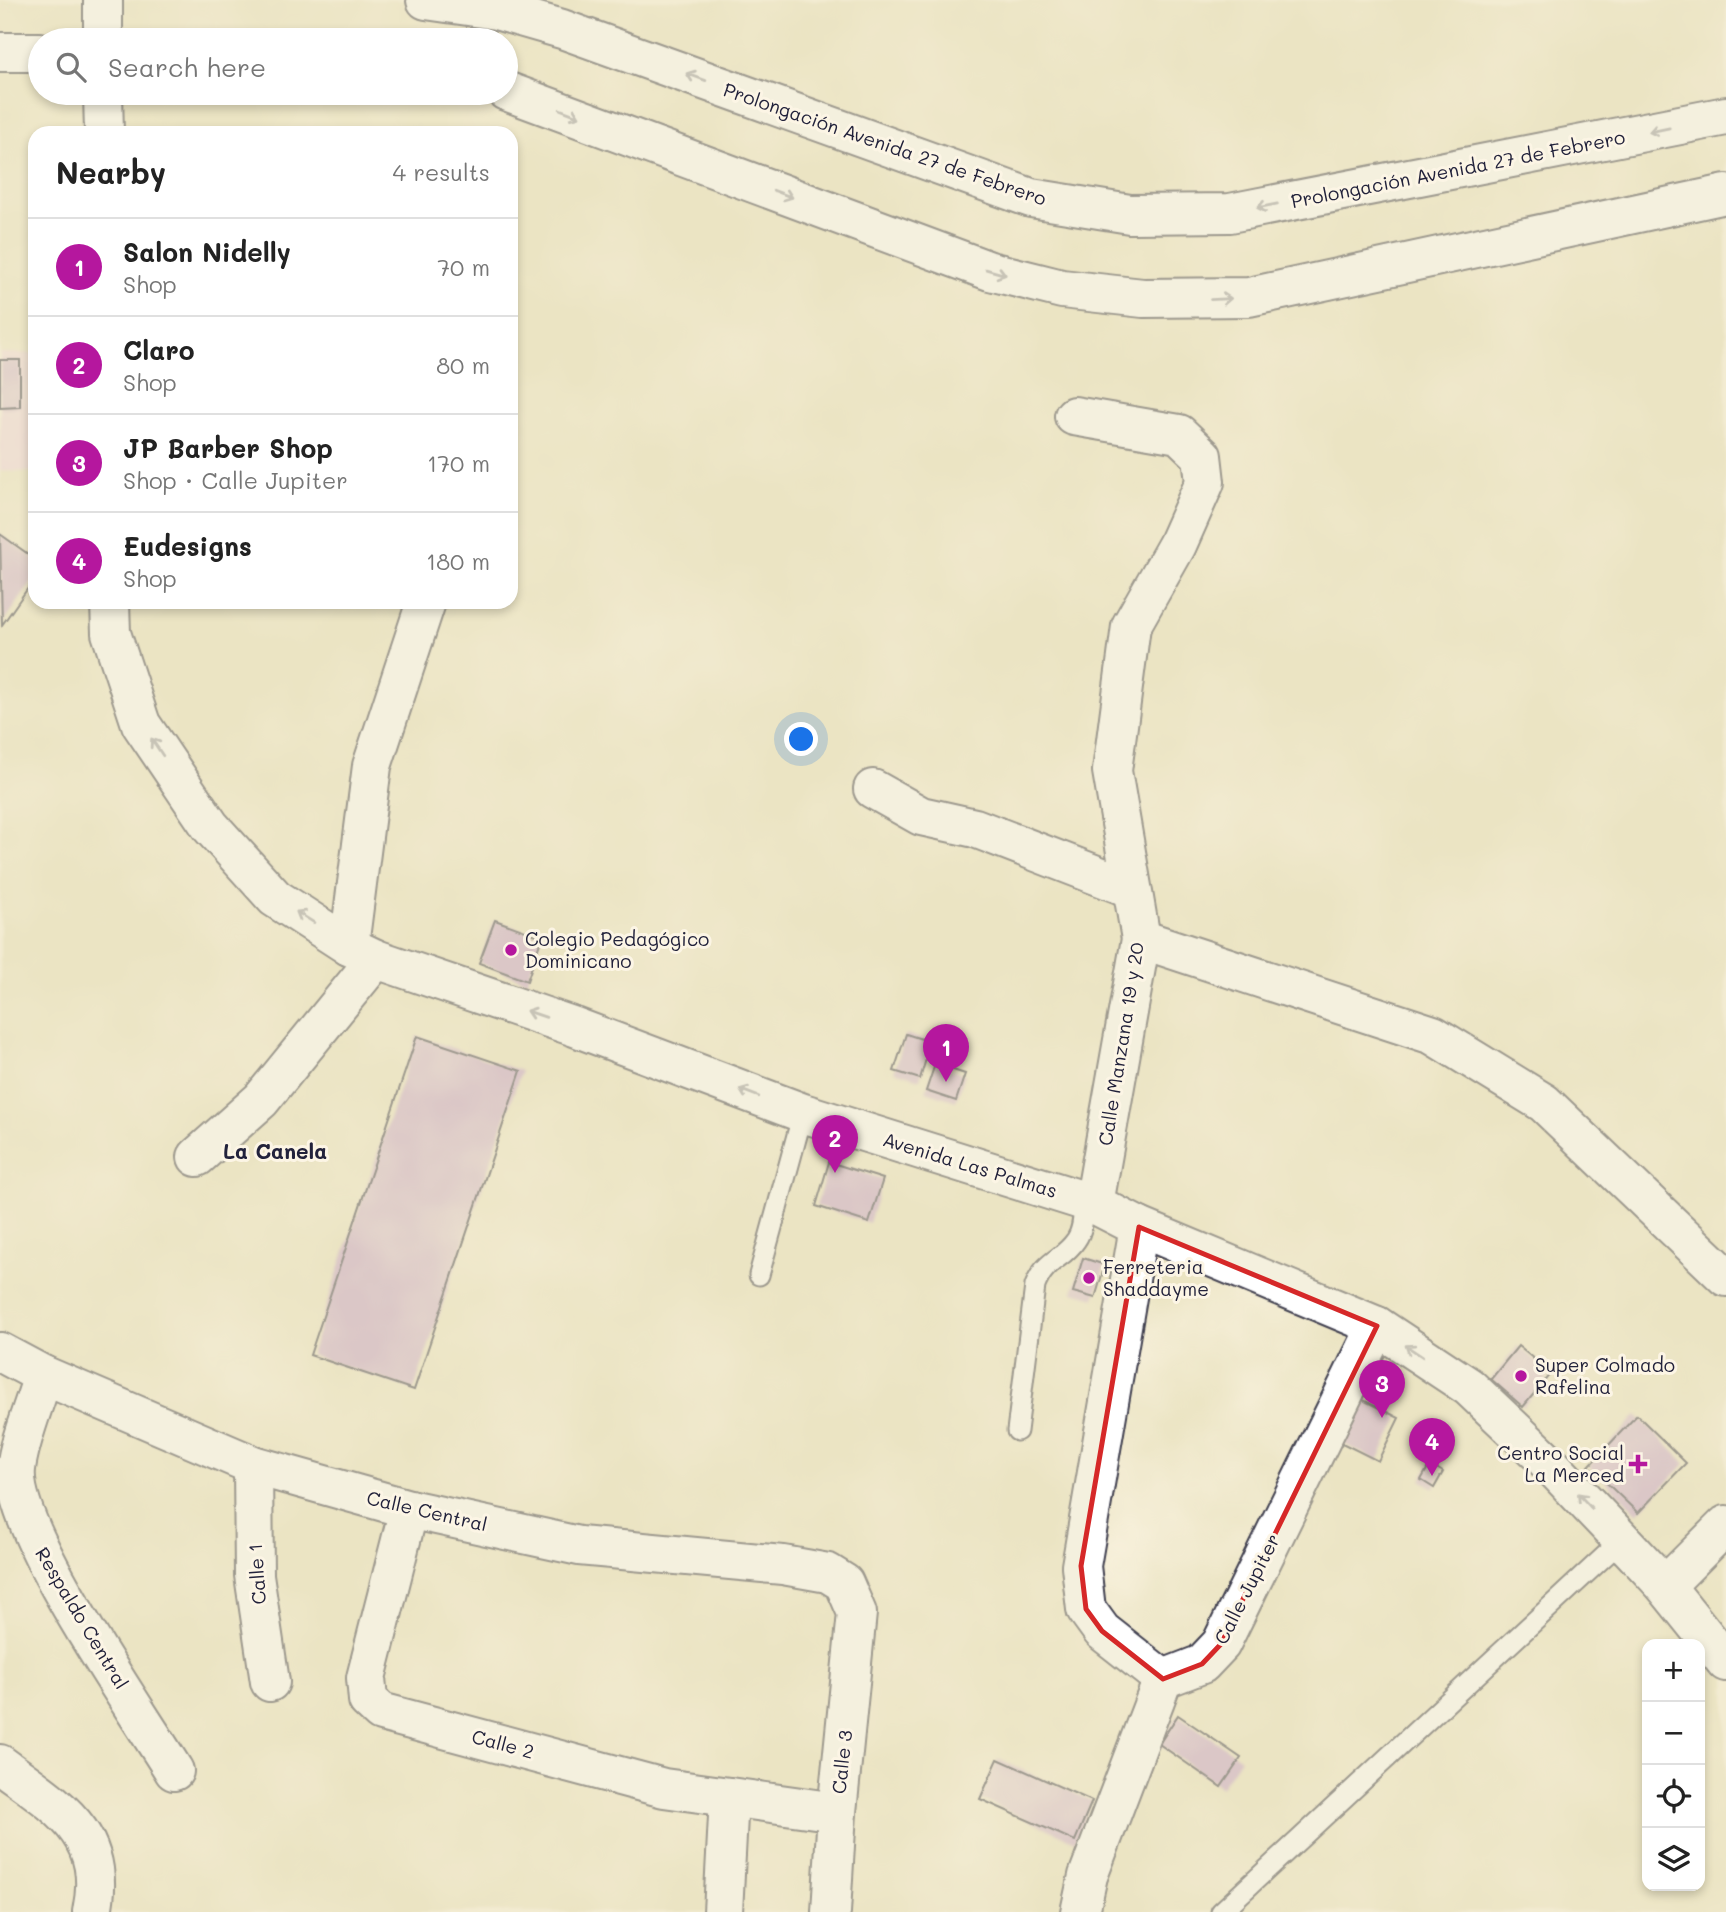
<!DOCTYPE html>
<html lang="en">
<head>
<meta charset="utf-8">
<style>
	:root { --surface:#fff; --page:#f2f2f2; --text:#222; --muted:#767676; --line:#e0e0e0; --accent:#b5179e }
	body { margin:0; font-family:Mali,sans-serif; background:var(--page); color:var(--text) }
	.controls { position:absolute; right:21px; bottom:21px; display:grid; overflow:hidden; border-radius:14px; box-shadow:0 4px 10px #0003 }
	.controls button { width:63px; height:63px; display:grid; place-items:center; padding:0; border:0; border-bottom:2px solid var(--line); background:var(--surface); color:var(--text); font:35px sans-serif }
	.you { position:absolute; left:802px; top:740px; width:24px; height:24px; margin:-18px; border:5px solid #fff; border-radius:50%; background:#1a73e8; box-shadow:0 0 0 10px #1a73e833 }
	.badge { display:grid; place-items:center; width:46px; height:46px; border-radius:50%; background:var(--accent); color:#fff; font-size:23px; font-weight:700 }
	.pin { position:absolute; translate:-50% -58px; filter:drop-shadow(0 2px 4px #0008) }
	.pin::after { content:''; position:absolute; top:37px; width:24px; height:21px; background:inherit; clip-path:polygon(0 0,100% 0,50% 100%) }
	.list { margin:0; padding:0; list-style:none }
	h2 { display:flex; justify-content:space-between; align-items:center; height:91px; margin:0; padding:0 28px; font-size:30px }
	h2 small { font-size:23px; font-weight:400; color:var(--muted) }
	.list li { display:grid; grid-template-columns:46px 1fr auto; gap:21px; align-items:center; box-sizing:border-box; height:98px; padding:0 28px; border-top:2px solid var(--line) }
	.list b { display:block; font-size:26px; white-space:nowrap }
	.list p { margin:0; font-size:23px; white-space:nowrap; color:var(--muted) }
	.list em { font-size:23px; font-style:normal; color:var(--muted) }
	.icon { flex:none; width:38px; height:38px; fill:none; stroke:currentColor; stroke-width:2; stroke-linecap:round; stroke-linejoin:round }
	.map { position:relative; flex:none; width:1726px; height:1912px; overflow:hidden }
	.search { position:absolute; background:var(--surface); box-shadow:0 4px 10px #0003; left:28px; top:28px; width:490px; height:77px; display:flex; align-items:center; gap:18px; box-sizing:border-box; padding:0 24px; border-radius:38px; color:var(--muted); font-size:26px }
	.panel { position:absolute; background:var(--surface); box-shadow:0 4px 10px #0003; left:28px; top:126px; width:490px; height:483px; border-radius:21px }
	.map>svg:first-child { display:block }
</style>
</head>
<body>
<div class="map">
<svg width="1726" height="1912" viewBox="0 0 1726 1912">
	<rect width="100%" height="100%" fill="#fcf5e5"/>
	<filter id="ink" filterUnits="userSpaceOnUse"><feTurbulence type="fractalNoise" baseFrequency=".0143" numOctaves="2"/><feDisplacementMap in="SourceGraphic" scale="14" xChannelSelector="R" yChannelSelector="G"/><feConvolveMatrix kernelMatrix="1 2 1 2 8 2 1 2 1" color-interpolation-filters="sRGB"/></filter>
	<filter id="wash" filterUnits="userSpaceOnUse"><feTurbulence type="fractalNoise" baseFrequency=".00686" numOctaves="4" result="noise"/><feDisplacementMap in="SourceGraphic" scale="28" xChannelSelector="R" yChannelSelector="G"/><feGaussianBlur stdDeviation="1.57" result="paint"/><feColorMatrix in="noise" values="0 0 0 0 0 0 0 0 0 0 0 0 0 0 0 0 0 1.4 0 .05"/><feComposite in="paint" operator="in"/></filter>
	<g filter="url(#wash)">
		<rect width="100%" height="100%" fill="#ebe4c3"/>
		<path fill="#f0d0e5" d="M 0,353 L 35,354 L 35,472 L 0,471 Z"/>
		<g id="blocks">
			<g fill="#c8a4cc">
				<path d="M 0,360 L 20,360 L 20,407 L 0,408 Z"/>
				<path d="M 0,534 L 35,559 L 35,578 L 2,625 Z"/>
				<path d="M 495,920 L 542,937 L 527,981 L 479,963 Z"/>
				<path d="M 906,1034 L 931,1042 L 920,1079 L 894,1071 Z"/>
				<path d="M 417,1036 L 521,1071 L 414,1390 L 310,1355 Z"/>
				<path d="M 935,1064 L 965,1074 L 956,1101 L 926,1091 Z"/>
				<path d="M 829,1162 L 883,1179 L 869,1223 L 816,1206 Z"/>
				<path d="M 1083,1258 L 1105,1265 L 1095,1298 L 1073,1292 Z"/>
				<path d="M 1518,1346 L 1551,1373 L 1523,1407 L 1491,1379 Z"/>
				<path d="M 1357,1397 L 1399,1418 L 1378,1461 L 1336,1440 Z"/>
				<path d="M 1637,1415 L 1686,1463 L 1638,1513 L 1589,1466 Z"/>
				<path d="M 1430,1464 L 1443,1472 L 1434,1488 L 1421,1480 Z"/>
				<path d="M 1178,1715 L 1241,1758 L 1221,1787 L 1159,1744 Z"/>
				<path d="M 998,1759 L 1092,1801 L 1075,1841 L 980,1799 Z"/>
			</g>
		</g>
	</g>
	<g filter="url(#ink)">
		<use href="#blocks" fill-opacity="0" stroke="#403f4f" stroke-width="2"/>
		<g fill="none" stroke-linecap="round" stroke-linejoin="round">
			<defs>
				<g id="lane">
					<path d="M 759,1275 L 803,1113"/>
					<path d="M 1017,1431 L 1035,1286 C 1046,1258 1062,1261 1076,1240 C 1084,1229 1083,1213 1084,1201"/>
					<path d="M 1221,1912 L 1622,1540"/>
				</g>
				<g id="street">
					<path d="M 1074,416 L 1179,434 L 1202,456 L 1205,482 L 1177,545 L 1131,626 L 1112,771 L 1141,939 L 1094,1204"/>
					<path d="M 873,789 L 921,816 L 975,828 L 1130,888"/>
					<path d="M 1141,939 L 1433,1035 L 1544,1103 L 1726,1277"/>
					<path d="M 349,946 L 372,766 L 426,602"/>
					<path d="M 197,1157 L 261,1100 L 376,959"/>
					<path d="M 1139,1227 L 1081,1566 L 1086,1609 L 1102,1631 L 1163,1679"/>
					<path d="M 0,1352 L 43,1375 L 253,1465 L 409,1509 L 579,1546 L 783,1565 L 828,1573 L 844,1583 L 857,1613 L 837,1812 L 831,1912"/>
					<path d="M 43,1375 C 35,1404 19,1440 16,1469 C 10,1530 138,1712 174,1771"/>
					<path d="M 253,1465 L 254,1575 L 270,1682"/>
					<path d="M 409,1509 L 366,1678 L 368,1700 L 381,1712 L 664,1788 L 837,1812"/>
					<path d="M 1665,1586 L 1726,1525"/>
					<path d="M 0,1764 C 55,1805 109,1832 92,1912"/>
					<path d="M 723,1912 L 729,1797"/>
					<path d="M 1080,1912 L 1088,1876 L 1163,1679 L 1202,1664 L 1221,1644 L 1377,1326"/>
				</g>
				<g id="secondary">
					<path d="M 103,0 L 103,40"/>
					<path d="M 103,93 L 104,133"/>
					<path d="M 110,602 L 111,633 L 141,724 L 210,826 L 275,898 L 349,946 L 376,959 L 575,1027 L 803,1113 L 1094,1204 L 1139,1227 L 1377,1326 L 1469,1387 L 1544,1458 L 1622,1540 L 1665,1586 L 1726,1662"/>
				</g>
				<g id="primary">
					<path d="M 426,0 L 496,10 L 562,29 L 1031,198 L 1130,214 L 1230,213 L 1726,116"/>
					<path d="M 0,52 L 40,52"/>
					<path d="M 506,91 L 990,271 L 1062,289 L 1143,298 L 1249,297 L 1726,194"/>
				</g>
			</defs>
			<use href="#lane" stroke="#403f4f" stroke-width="23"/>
			<use href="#street" stroke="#403f4f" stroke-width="42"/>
			<use href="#secondary" stroke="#403f4f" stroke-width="42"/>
			<use href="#primary" stroke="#403f4f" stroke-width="42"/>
			<use href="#lane" stroke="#fff" stroke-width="19"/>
			<use href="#street" stroke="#fff" stroke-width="38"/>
			<use href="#secondary" stroke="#fff" stroke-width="38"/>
			<use href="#primary" stroke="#fff" stroke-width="38"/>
		</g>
		<defs><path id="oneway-shaft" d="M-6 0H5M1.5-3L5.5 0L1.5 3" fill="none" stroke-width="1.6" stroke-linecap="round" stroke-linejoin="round" transform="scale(1.75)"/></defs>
		<g stroke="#9c9ca7">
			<use href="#oneway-shaft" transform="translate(696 77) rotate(-160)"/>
			<use href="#oneway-shaft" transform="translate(570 113) rotate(21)"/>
			<use href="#oneway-shaft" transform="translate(1659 130) rotate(168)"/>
			<use href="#oneway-shaft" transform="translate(783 194) rotate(21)"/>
			<use href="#oneway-shaft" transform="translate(1267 206) rotate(169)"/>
			<use href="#oneway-shaft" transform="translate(996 272) rotate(16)"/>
			<use href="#oneway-shaft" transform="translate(1221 299) rotate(-3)"/>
			<use href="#oneway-shaft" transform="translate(157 747) rotate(-124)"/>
			<use href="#oneway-shaft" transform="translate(305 917) rotate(-148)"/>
			<use href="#oneway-shaft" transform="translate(536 1014) rotate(-161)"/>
			<use href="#oneway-shaft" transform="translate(749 1093) rotate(-159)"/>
			<use href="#oneway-shaft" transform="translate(1414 1351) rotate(-146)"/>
			<use href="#oneway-shaft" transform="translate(1585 1501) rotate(-133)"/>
		</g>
	</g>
	<path d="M0 0H1726V1912H0ZM 1139,1227 L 1377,1326 L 1221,1644 L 1202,1664 L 1163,1679 L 1102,1631 L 1086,1609 L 1081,1566 Z" fill="#ebe4c3" fill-opacity=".55" fill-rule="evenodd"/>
	<path fill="none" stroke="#d62828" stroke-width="5" stroke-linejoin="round" d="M 1139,1227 L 1377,1326 L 1221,1644 L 1202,1664 L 1163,1679 L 1102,1631 L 1086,1609 L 1081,1566 Z"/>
	<g fill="#b5179e" stroke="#fcf5e5" stroke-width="2.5">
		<circle cx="511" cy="950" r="7"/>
		<circle cx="1089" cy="1278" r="7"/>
		<circle cx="1521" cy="1376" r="7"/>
		<path d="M1634.5 1453.5h7v7h7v7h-7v7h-7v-7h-7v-7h7z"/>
	</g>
	<g text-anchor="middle" stroke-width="6" stroke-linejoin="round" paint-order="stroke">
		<g font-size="19" fill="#22223b" stroke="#fcf5e5">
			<text transform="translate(885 144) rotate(19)" y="7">Prolongación Avenida 27 de Febrero</text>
			<text transform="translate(1458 169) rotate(-11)" y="7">Prolongación Avenida 27 de Febrero</text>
			<text transform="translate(1121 1044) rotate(-81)" y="7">Calle Manzana 19 y 20</text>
			<text transform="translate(970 1165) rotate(17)" y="7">Avenida Las Palmas</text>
			<text transform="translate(427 1511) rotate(13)" y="7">Calle Central</text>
			<text transform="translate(257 1574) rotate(-94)" y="7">Calle 1</text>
			<text transform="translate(1247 1589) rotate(-63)" y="7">Calle Jupiter</text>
			<text transform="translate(82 1618) rotate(59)" y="7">Respaldo Central</text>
			<text transform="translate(503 1744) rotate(15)" y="7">Calle 2</text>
			<text transform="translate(842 1762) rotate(-84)" y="7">Calle 3</text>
		</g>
		<g font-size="19" fill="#22223b" stroke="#fcf5e5" text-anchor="start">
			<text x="525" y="946">Colegio Pedagógico<tspan x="525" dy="22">Dominicano</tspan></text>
			<text x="1103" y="1274">Ferreteria<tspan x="1103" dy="22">Shaddayme</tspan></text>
			<text x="1535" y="1372">Super Colmado<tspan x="1535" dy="22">Rafelina</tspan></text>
			<text x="1624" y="1460" text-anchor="end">Centro Social<tspan x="1624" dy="22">La Merced</tspan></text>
		</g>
		<g font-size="21" font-weight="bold" fill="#22223b" stroke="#fcf5e5">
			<text x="275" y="1159">La Canela</text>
		</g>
	</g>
</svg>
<div class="controls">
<button>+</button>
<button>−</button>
<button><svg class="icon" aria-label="locate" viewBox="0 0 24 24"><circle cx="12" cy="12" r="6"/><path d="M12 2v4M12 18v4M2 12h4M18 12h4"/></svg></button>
<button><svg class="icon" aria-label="layers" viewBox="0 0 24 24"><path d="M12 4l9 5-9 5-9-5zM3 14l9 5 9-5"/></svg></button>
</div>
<div class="you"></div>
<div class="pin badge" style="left:946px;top:1082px">1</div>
<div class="pin badge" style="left:835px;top:1173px">2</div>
<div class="pin badge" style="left:1382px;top:1418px">3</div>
<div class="pin badge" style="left:1432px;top:1476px">4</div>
<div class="search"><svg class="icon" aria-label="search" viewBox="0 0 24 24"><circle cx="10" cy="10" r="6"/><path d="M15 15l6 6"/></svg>Search here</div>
<section class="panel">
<h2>Nearby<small>4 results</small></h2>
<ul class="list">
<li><span class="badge">1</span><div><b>Salon Nidelly</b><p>Shop</p></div><em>70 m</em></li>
<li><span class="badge">2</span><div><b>Claro</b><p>Shop</p></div><em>80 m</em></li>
<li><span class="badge">3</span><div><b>JP Barber Shop</b><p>Shop · Calle Jupiter</p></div><em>170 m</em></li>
<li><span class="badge">4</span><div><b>Eudesigns</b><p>Shop</p></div><em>180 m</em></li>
</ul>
</section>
</div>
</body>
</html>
